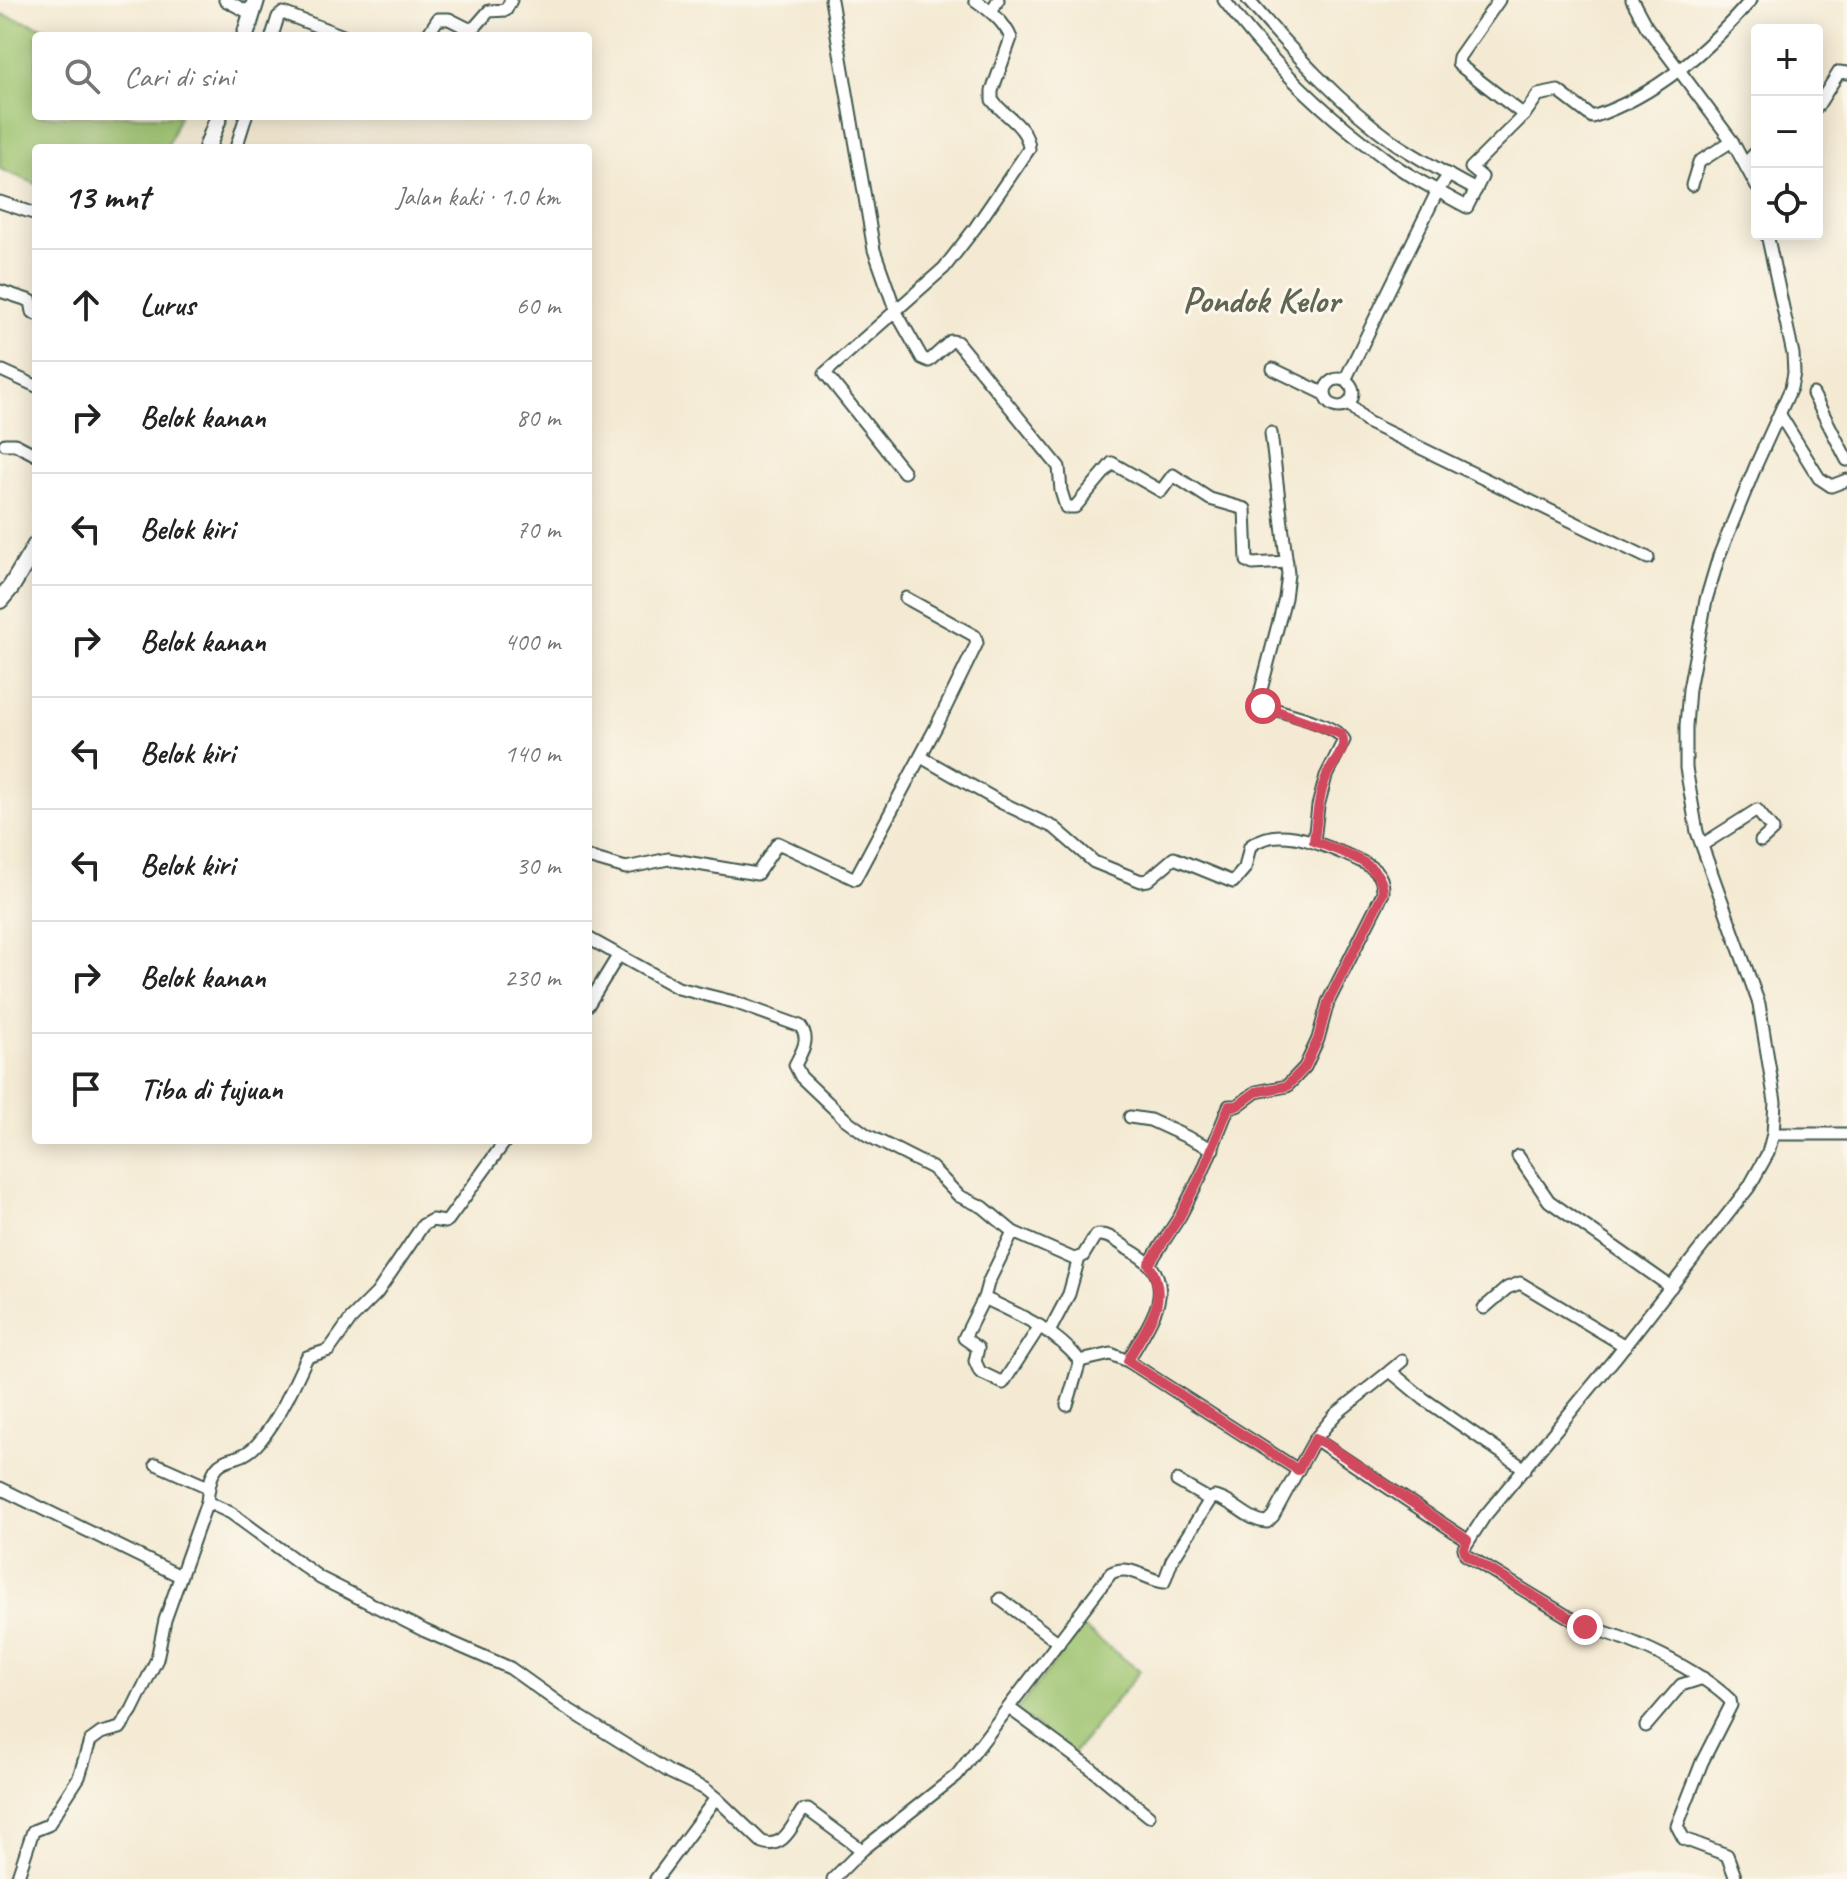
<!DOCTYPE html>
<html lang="id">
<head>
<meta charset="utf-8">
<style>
	:root { --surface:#fff; --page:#f6f6f6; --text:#222; --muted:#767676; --line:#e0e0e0 }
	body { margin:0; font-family:Caveat,sans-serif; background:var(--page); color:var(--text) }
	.controls { position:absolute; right:24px; top:24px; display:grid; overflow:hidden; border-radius:8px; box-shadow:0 4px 20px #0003 }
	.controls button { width:72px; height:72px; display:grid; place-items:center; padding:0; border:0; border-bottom:2px solid var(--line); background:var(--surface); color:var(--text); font:40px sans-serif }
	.stop { position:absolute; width:24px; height:24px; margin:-18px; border:6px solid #d1495b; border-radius:50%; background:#fff }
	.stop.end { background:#d1495b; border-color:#fff; box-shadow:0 2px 8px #0008 }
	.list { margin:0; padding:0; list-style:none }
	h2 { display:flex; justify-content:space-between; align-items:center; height:104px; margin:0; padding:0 32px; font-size:34px }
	h2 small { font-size:26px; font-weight:400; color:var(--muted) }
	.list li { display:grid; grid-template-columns:52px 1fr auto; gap:24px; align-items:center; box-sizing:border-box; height:112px; padding:0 32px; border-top:2px solid var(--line) }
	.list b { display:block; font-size:30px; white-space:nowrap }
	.list em { font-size:26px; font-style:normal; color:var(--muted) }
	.icon { flex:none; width:44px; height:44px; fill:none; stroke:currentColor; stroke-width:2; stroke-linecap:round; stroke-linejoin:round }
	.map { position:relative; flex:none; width:1847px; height:1879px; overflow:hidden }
	.search { position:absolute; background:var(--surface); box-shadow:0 4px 20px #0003; left:32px; top:32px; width:560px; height:88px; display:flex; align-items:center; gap:20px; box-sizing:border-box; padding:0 28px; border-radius:8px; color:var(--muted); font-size:30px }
	.panel { position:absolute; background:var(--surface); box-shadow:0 4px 20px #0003; left:32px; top:144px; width:560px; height:1000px; border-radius:8px }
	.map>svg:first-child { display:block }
</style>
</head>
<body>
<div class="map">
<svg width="1847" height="1879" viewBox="0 0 1847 1879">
	<rect width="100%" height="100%" fill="#fbf7ec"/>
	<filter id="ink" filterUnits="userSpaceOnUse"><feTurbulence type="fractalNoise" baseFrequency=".0125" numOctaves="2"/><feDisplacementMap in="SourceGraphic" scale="16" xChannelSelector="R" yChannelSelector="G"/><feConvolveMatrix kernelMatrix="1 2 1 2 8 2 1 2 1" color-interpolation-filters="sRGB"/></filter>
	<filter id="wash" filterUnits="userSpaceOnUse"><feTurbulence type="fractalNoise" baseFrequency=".006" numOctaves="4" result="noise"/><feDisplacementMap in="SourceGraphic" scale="32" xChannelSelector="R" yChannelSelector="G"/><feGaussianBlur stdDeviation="1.8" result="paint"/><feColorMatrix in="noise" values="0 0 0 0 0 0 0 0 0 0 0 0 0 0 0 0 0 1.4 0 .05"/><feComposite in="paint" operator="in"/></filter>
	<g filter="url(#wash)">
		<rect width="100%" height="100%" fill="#f4ead3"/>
		<g fill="#9dc36e" stroke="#5e8051" stroke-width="2">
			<path d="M 0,14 L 73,36 L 36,36 L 36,116 L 179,116 L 167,148 L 36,148 L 36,184 L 0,169 Z"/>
			<path d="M 1082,1627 L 1140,1671 L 1073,1754 L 1016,1711 Z"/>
		</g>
	</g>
	<g filter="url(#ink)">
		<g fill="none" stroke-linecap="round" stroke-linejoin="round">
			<defs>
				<g id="street">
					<path d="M 225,0 L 252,14"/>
					<path d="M 831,0 L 874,250 L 896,312 L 922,358 L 929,361 L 951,341 L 957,342 L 1059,467 L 1061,491 L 1066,507 L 1075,507 L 1112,463 L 1161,491 L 1173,475 L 1210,499 L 1245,509 L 1247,561 L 1253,564 L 1287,562"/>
					<path d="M 1224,0 C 1268,59 1323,113 1382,156 C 1408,176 1438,191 1467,207 L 1482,177 L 1471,168 L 1524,115 L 1538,95 L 1558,91 L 1592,117 C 1656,96 1707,51 1751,0"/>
					<path d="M 1248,0 C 1293,52 1339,103 1395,143 C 1421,160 1448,175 1476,190"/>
					<path d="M 1499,0 L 1459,57 L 1458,64 L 1524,115"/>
					<path d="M 1632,0 L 1646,26 L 1732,141 L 1757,187"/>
					<path d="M 991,12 L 998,0"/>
					<path d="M 272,36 L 278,17 L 283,13 L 343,36"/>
					<path d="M 427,36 L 438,19 L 449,19 L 469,29 L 475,27 L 489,11 L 506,10 L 511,0"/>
					<path d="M 1817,107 L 1839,72 L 1847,73"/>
					<path d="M 236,148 L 246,116"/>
					<path d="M 1746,163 L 1757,151"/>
					<path d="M 1692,185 L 1699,162 L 1732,141"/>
					<path d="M 0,202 L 36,214"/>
					<path d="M 0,291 L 31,301 L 33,312 L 36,314"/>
					<path d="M 1273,369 L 1325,394"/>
					<path d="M 3,371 L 36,386"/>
					<circle cx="1339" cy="393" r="14"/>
					<path d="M 1345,380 L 1438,190 L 1449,175"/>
					<path d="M 1813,394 L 1847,460"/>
					<path d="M 1349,404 L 1367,422 L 1648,558"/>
					<path d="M 1780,415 L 1819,478 L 1831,486 L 1847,480"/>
					<path d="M 1271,433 L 1288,574 L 1285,598 L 1258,701 L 1263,706 C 1282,712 1335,724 1344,740 L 1326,776 L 1318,806 L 1314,841"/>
					<path d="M 5,444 L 15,444 L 36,455"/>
					<path d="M 904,472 L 825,373 L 944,268 L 975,228 L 1029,149 C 1028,126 1005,117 992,100 L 992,91 L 1011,38 C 1004,21 989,10 975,0"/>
					<path d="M 921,757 L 1000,802 L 1055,828 L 1094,862 L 1141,881 L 1148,880 L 1174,858 L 1233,882 L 1245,868 L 1250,846 C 1278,824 1318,843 1347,855 C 1358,860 1372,865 1379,875 C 1383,881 1383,887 1383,893 L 1328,1002 L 1318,1039 L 1305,1067 L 1287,1086 L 1256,1092 L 1237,1106 L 1229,1106 L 1203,1171 L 1180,1216 L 1149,1264"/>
					<path d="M 1702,845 L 1757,810 L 1773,830 L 1761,841"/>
					<path d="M 588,857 L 626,868 L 668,859 L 757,874 L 778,843 L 855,879 L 936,727 L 977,643 L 975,636 L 906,598"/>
					<path d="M 588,938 L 678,988 L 734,1002 L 800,1026 C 811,1039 802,1051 795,1065 L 801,1077 L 845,1119 L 867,1135 L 932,1168 L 959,1196 L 983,1207 L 1013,1232 L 1074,1259 L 1083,1256 L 1095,1236 C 1106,1232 1119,1242 1128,1249 C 1135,1253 1143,1258 1149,1264 C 1177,1294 1142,1333 1128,1361 L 1298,1470"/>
					<path d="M 588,1005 L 618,956"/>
					<path d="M 1130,1117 L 1150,1120 L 1213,1149"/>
					<path d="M 1773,1134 L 1847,1134"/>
					<path d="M 1518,1156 L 1549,1201 L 1671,1287"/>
					<path d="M 1013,1232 L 988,1283 L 984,1298 C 1020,1315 1055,1330 1080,1361 L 1111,1354 L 1128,1361"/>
					<path d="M 984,1298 L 964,1338 L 978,1348 L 975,1361 L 980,1372 L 1003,1383 L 1040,1326"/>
					<path d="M 1484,1308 L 1507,1288 L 1520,1283 L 1625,1346"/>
					<path d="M 1049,1332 L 1069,1294 L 1079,1258"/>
					<path d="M 1390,1371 L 1402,1361"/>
					<path d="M 1067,1405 L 1080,1361"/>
					<path d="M 1315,1439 L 1336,1414 L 1390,1371 L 1424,1399 L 1525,1469"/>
					<path d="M 156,1464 L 208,1487"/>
					<path d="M 1177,1481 L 1210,1500"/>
					<path d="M 0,1488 L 180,1576"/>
					<path d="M 207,1502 C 213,1441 234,1473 260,1441 C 280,1417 294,1385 307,1357 L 329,1350 L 351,1319 L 377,1293 L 423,1225 L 432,1220 L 445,1222 L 448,1220 L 506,1140"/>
					<path d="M 1000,1599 L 1059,1643"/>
					<path d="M 1009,1708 L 1093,1770 L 1149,1816"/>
					<path d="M 1646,1726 L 1681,1685 L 1703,1678"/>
					<path d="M 716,1798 L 762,1842 C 783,1850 792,1826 802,1811 L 808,1810 L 862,1850"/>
					<path d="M 17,1879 L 33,1831 L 48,1825 L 79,1777 L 90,1741 L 101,1733 L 120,1728 L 132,1710 L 157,1659 L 165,1620 L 207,1502 L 231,1513 L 320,1578 L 425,1631 L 510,1668 L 563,1706 L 671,1773 L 705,1789 L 716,1798 L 656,1879"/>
					<path d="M 833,1879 L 862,1850 L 957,1775 L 1111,1573 C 1129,1563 1146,1580 1164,1582 L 1172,1560 L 1210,1500 L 1214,1497 C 1234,1500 1247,1521 1267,1522 L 1273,1516 L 1315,1439 L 1467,1540"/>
					<path d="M 1736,1879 L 1727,1855 L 1684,1839 L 1677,1826 L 1702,1762 L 1731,1705 L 1730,1700 C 1698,1669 1628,1636 1585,1627 L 1466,1555 L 1464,1548 L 1484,1517 L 1615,1358 L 1749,1187 L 1768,1153 L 1773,1134 L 1775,1102 L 1759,1004 L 1697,832 L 1686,768 L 1686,726 L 1689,689 L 1706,600 L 1719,556 L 1756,465 L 1791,388 L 1794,373 L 1793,354 L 1767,234"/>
				</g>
				<g id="secondary">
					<path d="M 245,36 L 256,0"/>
					<path d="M 207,148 L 219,116"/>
					<path d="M 0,600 L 11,587 L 36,545"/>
				</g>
			</defs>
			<use href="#street" stroke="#3f574c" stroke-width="15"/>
			<use href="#secondary" stroke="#3f574c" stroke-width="20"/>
			<use href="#street" stroke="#fff" stroke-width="11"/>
			<use href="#secondary" stroke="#fff" stroke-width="16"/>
		</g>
	</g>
	<g fill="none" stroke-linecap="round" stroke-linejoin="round" filter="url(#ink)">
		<path stroke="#d1495b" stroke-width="10" d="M 1263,706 L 1341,734 C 1349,749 1333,762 1327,775 C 1318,796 1317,819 1314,841 C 1339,852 1383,861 1383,893 L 1328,1002 L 1318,1039 L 1305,1067 L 1287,1086 L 1256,1092 L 1237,1106 L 1229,1106 L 1203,1171 L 1180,1216 L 1149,1264 C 1172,1303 1145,1326 1128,1361 L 1298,1470 L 1315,1439 L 1326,1444 L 1467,1540 L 1464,1548 L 1466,1555 L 1585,1627"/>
	</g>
	<g text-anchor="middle" stroke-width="6" stroke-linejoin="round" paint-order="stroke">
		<g font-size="36" font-weight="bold" fill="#5f6752" stroke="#fbf7ec">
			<text x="1261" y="312">Pondok Kelor</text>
		</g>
	</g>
</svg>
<div class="controls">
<button>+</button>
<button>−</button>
<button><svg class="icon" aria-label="locate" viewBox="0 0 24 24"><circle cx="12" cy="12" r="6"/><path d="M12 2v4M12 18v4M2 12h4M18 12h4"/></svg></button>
</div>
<div class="stop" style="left:1263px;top:706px"></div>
<div class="stop end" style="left:1585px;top:1627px"></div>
<div class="search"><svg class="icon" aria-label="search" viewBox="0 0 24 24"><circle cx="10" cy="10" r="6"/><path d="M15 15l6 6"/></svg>Cari di sini</div>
<section class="panel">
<h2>13 mnt<small>Jalan kaki · 1.0 km</small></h2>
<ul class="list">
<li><svg class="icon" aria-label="ahead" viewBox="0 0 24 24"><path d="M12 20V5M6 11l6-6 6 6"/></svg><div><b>Lurus</b></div><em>60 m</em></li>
<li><svg class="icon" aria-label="right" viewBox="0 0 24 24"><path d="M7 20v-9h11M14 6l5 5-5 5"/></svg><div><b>Belok kanan</b></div><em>80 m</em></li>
<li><svg class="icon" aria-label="left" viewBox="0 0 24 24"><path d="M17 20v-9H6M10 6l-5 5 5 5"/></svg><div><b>Belok kiri</b></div><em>70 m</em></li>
<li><svg class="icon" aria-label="right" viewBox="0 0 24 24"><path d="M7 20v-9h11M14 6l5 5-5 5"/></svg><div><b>Belok kanan</b></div><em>400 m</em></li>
<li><svg class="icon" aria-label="left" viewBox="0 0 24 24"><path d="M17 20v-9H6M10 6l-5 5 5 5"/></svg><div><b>Belok kiri</b></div><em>140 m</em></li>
<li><svg class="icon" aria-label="left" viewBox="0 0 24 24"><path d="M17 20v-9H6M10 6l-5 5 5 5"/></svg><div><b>Belok kiri</b></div><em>30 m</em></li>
<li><svg class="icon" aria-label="right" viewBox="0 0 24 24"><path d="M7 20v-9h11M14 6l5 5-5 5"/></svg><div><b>Belok kanan</b></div><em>230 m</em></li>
<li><svg class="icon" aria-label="arrive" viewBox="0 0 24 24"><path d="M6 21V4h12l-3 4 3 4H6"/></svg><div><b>Tiba di tujuan</b></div></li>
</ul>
</section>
</div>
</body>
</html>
